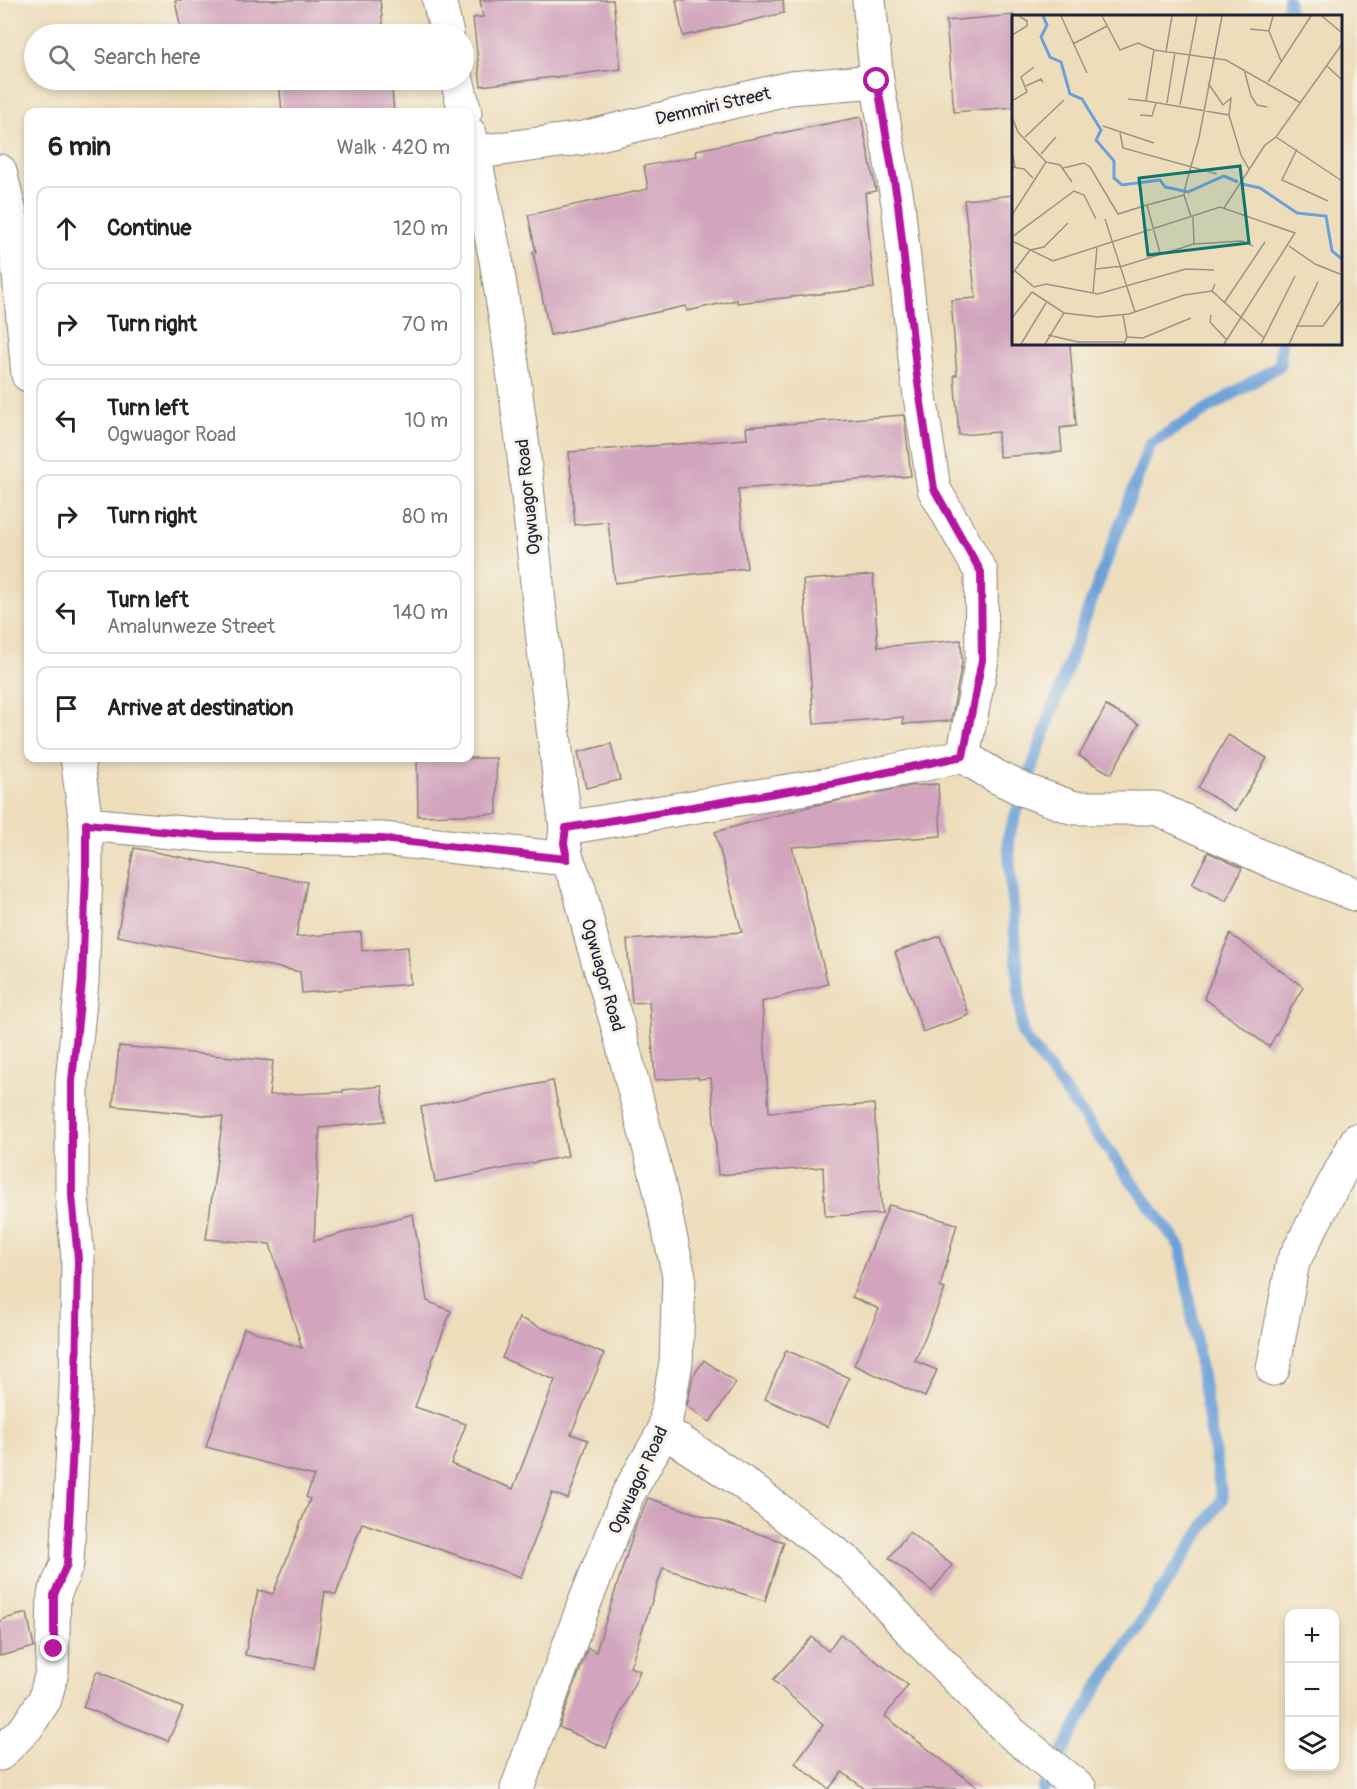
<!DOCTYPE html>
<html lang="en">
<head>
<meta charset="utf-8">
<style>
	:root { --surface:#fff; --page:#f2f2f2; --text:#222; --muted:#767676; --line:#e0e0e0 }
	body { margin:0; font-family:Pangolin,sans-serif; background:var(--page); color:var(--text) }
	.controls { position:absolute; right:18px; bottom:18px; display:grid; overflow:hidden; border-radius:12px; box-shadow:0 3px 9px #0003 }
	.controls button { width:54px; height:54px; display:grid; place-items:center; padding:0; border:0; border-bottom:2px solid var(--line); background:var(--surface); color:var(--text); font:30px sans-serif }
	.stop { position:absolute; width:18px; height:18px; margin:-14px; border:4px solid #b5179e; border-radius:50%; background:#fff }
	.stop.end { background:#b5179e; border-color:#fff; box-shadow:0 2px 6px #0008 }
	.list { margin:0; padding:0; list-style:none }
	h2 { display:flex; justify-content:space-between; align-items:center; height:78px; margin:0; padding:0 24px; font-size:26px }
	h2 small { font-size:20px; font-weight:400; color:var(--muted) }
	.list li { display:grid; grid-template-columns:39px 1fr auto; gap:18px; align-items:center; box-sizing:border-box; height:84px; margin:0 12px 12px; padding:0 12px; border:2px solid var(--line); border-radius:12px }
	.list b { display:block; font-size:22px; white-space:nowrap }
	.list p { margin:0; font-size:20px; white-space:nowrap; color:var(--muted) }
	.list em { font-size:20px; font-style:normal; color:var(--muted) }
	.icon { flex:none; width:33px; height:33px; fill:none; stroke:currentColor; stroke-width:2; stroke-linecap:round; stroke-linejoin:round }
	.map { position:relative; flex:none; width:1357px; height:1789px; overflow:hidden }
	.search { position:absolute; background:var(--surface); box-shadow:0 3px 9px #0003; left:24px; top:24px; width:450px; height:66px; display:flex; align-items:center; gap:15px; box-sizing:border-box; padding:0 21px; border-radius:33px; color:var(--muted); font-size:22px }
	.panel { position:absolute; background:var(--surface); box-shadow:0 3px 9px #0003; left:24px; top:108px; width:450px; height:654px; border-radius:12px }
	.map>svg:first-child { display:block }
</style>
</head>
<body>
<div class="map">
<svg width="1357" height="1789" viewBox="0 0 1357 1789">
	<rect width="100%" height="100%" fill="#f7f3e8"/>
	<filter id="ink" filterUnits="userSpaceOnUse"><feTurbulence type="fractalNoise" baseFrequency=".0167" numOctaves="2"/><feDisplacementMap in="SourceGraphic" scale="12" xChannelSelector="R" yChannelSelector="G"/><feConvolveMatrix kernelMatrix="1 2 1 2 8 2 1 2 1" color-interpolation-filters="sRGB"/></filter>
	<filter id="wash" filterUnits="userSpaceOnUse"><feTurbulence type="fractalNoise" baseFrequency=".008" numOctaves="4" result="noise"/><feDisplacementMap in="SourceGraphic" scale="24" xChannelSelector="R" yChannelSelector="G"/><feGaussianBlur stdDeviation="1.35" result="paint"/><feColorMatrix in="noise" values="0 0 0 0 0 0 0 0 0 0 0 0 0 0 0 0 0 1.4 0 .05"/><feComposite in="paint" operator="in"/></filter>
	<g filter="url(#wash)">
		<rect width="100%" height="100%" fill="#edddbb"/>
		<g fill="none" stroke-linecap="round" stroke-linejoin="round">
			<g stroke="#6ca0d8" stroke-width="12">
				<path d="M 1288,0 L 1289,16"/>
				<path d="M 1043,1789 L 1096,1690 L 1222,1499 L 1181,1248 L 1022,1033 L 1008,837 L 1074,648 L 1150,444 L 1280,365 L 1281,344"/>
			</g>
		</g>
		<g id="blocks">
			<g fill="#d2a4bd">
				<path d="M 175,0 L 380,0 L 384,34 L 182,34 Z"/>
				<path d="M 480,0 L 613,0 L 621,69 L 481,86 L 473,18 L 483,17 Z"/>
				<path d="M 676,0 L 783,0 L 784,13 L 683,36 Z"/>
				<path d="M 1014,15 L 1014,107 L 954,112 L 946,21 Z"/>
				<path d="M 279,80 L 391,80 L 394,112 L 282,112 Z"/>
				<path d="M 861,117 L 876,191 L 865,193 L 874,288 L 737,303 L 737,300 L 687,311 L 686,306 L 550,335 L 533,252 L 536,252 L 528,215 L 648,189 L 644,166 L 697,156 L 696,150 Z"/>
				<path d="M 1014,195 L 1014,344 L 1070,344 L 1076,426 L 1060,428 L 1062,452 L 999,457 L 998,432 L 959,435 L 954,375 L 957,375 L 951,300 L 976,298 L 964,200 Z"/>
				<path d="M 904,415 L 911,476 L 738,489 L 747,568 L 615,583 L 608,522 L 575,525 L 569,452 L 747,439 L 746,427 Z"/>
				<path d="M 873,575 L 878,647 L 961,640 L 962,663 L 951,721 L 903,724 L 903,717 L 814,724 L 803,580 Z"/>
				<path d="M 1106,706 L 1139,724 L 1111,774 L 1079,756 Z"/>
				<path d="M 1228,735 L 1267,758 L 1236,811 L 1198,788 Z"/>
				<path d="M 611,744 L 620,780 L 586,788 L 578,752 Z"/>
				<path d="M 417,758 L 496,758 L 497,814 L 418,816 Z"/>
				<path d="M 938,784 L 941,836 L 792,847 L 828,984 L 762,1002 L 769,1112 L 874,1104 L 882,1214 L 825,1216 L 823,1167 L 718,1175 L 711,1078 L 698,1079 L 698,1077 L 655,1080 L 649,1002 L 632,1003 L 627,940 L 742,932 L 715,832 L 811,806 L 910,786 Z"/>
				<path d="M 134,848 L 307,882 L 296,937 L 361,932 L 362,951 L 408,947 L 410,984 L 302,993 L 300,972 L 117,936 Z"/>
				<path d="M 1208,852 L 1242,868 L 1226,901 L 1192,884 Z"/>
				<path d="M 1230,934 L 1303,987 L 1269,1047 L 1204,998 Z"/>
				<path d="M 940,936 L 969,1015 L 923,1032 L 895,952 Z"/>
				<path d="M 119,1046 L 273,1061 L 269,1095 L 343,1092 L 343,1090 L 382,1086 L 385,1121 L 320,1128 L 314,1241 L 413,1214 L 427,1301 L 451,1311 L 415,1407 L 466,1424 L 451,1464 L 513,1489 L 555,1380 L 502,1358 L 519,1318 L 604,1354 L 571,1434 L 588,1440 L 577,1475 L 568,1499 L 552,1493 L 521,1577 L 362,1523 L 336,1595 L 325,1591 L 314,1668 L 245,1655 L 258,1590 L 273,1594 L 310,1499 L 306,1497 L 314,1476 L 206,1447 L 244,1328 L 302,1348 L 270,1244 L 206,1239 L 223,1117 L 113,1106 Z"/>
				<path d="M 553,1081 L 568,1156 L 435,1182 L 421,1107 Z"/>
				<path d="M 889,1205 L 957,1224 L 940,1287 L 945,1289 L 915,1361 L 937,1370 L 925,1397 L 854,1365 L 879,1309 L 852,1297 Z"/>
				<path d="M 786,1350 L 849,1378 L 828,1427 L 765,1399 Z"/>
				<path d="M 704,1360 L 736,1383 L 710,1422 L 687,1406 L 693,1376 Z"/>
				<path d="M 648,1498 L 784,1542 L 765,1601 L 663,1568 L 630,1667 L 640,1671 L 606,1748 L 559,1727 L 588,1648 L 596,1652 L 636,1525 Z"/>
				<path d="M 909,1532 L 952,1565 L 932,1591 L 889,1558 Z"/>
				<path d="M 27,1613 L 34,1647 L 0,1656 L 0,1620 Z"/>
				<path d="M 840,1634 L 908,1685 L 885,1716 L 980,1789 L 865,1789 L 842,1772 L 829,1789 L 795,1763 L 823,1725 L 773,1680 L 812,1637 L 828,1651 Z"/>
				<path d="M 97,1671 L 183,1708 L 168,1741 L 83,1707 Z"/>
			</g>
		</g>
	</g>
	<g filter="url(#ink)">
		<use href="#blocks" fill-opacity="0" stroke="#88807b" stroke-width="1.5"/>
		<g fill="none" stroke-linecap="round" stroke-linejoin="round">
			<defs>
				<g id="minor">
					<path d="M 439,0 L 447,34"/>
					<path d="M 457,80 L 465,112"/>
					<path d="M 877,81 L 898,204 L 917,376 L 934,489 L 981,572 L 982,660 L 963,756"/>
					<path d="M 470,134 L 496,260 L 510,348 L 523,448 L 548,689 L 566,828 L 564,843 L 567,859 L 579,888 L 592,941 L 616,1020 L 658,1181 L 679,1276 L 676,1362 L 664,1431 L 628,1494 L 583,1607 L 517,1789"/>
					<path d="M 470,153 L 583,138 L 790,88 L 877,81 L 869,0"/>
					<path d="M 0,171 L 12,221 L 19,275 L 28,375"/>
					<path d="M 86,824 L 215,836 L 382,839 L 567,859"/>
					<path d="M 566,828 L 836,783 L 963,756 L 997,777 L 1024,790 L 1074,808 L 1156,808 L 1280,865 L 1357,895"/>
					<path d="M 1273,1369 L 1293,1262 L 1357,1140"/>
					<path d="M 664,1431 L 742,1482 L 853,1567 L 919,1640 L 1009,1731 L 1080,1789"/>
					<path d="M 0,1754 L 27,1727 L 45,1699 L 52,1672 L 54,1595 L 67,1564 L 76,1385 L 78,1259 L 72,1196 L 72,1081 L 82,982 L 86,872 L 86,824 L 77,758"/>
				</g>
			</defs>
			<use href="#minor" stroke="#88807b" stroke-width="35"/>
			<use href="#minor" stroke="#fff" stroke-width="33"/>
		</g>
	</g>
	<g fill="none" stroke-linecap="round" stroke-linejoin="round" filter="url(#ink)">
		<path stroke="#b5179e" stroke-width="8" d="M 54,1649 L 54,1595 L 67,1564 L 76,1385 L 78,1259 L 72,1196 L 72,1081 L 82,982 L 86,872 L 86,824 L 215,836 L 382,839 L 567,859 L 564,843 L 566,828 L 836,783 L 963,756 L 982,660 L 981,572 L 934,489 L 917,376 L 898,204 L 877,81"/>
	</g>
	<g text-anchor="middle" stroke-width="6" stroke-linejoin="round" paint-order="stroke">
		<g font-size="18" fill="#22223b" stroke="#f7f3e8">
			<text transform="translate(713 106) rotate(-13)" y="6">Demmiri Street</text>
			<text transform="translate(528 497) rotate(-96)" y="6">Ogwuagor Road</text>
			<text transform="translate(603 975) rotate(74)" y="6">Ogwuagor Road</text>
			<text transform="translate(638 1480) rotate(-65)" y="6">Ogwuagor Road</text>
		</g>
	</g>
	<g transform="translate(1012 15)">
		<rect width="330" height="330" fill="#edddbb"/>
		<path fill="none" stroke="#6ca0d8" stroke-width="3" d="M 31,1 L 35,10 L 29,22 L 38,42 L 49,47 L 58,79 L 70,84 L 89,115 L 84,125 L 102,146 L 102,163 L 110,170 L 148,165 L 153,172 L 176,177 L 212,161 L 226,167M 230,169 L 248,173 L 285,198 L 314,201 L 320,236 L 330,244"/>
		<path fill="none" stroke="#9c9288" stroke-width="1.5" d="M 49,1 L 75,58M 90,1 L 108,35 L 126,28 L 142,35M 310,1 L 330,18M 238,14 L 257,16 L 261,1M 257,16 L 269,46M 0,20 L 15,11 L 15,6 L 7,1M 61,29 L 95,11M 154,36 L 160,1M 315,51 L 330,65M 232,54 L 239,81 L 245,90 L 255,92M 256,67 L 299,1M 196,68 L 211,90 L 219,83 L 217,100M 14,71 L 29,64 L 31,67M 116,84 L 134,86M 0,86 L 15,77 L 9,62 L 22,52M 155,88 L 163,37M 168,90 L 185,1M 128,100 L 140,101 L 144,88M 0,102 L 6,117 L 34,147 L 0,200M 91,111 L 142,128M 108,118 L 111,133 L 205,159M 13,122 L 52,85M 264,122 L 330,166M 0,134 L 3,152M 285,134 L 270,165 L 316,186M 29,139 L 44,122M 34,147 L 48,150 L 60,167M 0,152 L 12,154 L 21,163M 51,153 L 72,148 L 78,152 L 106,199 L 135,190 L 148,238M 237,154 L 229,140 L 217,100 L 134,86 L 142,35 L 214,45 L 289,88M 135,190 L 172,180M 212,193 L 253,130 L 264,122 L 330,29M 179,202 L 172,180 L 174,169 L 187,123 L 210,1M 181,202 L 182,229M 93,204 L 123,297M 0,222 L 62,176 L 72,180 L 84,204M 0,226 L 41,246 L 208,192 L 283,218 L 212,329M 277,231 L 303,249 L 328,259M 83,254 L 111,251 L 182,229 L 230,226 L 241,231M 3,256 L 22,272M 0,259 L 18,235 L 32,232 L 56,208M 203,269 L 200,276 L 252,323M 22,272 L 34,269 L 86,279 L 174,254 L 202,255M 20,277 L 52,298 L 86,302 L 117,299 L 172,280 L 200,276M 81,278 L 85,232M 212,288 L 253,227M 111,300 L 115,322M 199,300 L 198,307 L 215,325M 0,303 L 20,277M 284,311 L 311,311 L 330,285M 36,320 L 66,327 L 113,327M 9,329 L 34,288M 33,329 L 52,298M 112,329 L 115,322 L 131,323 L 179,303M 249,329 L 283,261M 277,329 L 306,267"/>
		<path fill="#0f766e" fill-opacity="0.15" stroke="#0f766e" stroke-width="3" d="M 228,151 L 237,228 L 136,240 L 127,163 Z"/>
		<rect width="330" height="330" fill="none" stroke="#22223b" stroke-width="3"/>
	</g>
</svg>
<div class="controls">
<button>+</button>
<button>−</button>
<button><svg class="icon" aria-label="layers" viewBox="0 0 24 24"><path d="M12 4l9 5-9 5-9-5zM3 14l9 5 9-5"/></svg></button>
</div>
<div class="stop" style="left:877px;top:81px"></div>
<div class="stop end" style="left:54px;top:1649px"></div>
<div class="search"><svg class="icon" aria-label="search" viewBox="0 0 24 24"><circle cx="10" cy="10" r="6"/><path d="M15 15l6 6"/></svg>Search here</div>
<section class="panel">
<h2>6 min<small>Walk · 420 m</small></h2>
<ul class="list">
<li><svg class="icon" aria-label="ahead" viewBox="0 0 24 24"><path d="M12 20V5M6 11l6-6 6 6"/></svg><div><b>Continue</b></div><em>120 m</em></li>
<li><svg class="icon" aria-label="right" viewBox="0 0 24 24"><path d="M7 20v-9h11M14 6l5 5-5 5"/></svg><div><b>Turn right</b></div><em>70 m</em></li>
<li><svg class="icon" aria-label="left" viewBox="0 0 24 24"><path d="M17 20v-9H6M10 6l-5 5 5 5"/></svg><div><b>Turn left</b><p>Ogwuagor Road</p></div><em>10 m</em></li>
<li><svg class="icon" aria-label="right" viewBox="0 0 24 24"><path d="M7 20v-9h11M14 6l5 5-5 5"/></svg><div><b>Turn right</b></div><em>80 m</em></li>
<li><svg class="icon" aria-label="left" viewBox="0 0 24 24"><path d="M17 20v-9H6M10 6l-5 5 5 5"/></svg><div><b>Turn left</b><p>Amalunweze Street</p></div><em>140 m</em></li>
<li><svg class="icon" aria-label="arrive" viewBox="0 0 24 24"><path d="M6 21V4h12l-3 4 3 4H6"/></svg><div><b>Arrive at destination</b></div></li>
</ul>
</section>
</div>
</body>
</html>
